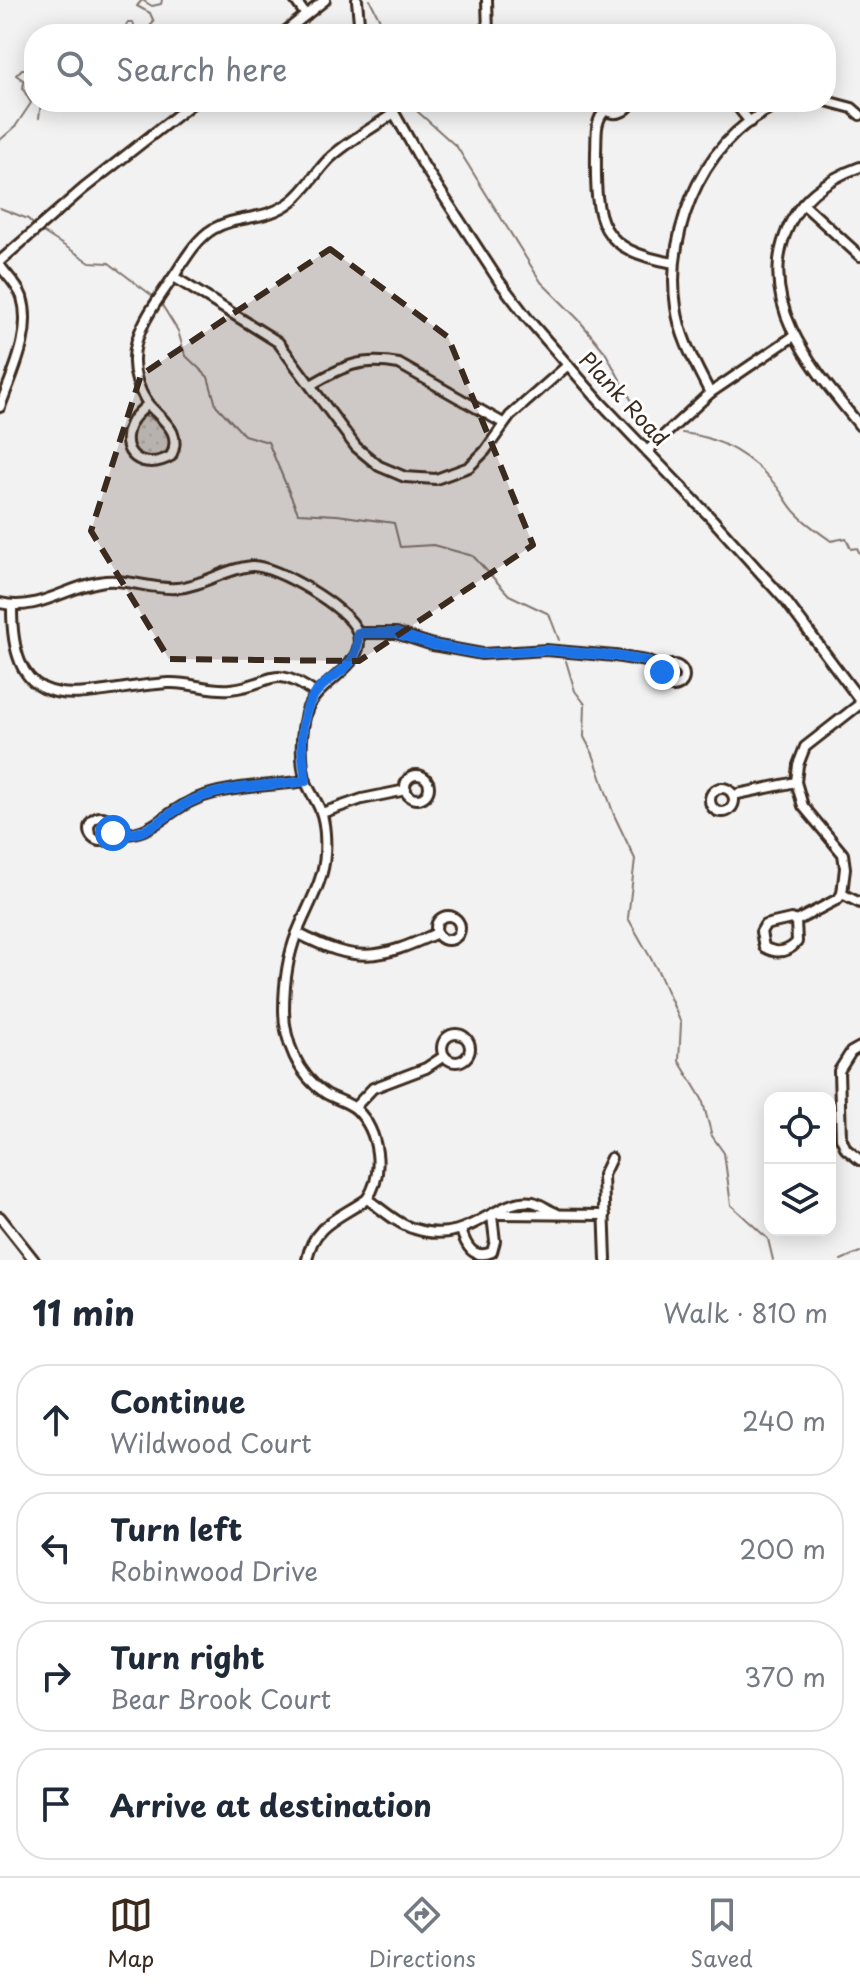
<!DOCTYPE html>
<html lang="en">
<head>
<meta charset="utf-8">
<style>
	:root { --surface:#fff; --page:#f2f2f3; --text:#1f2937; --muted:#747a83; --line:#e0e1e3; --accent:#3b2a1e }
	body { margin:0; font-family:"Playpen Sans",sans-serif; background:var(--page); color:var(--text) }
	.controls { position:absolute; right:24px; bottom:24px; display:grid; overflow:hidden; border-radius:16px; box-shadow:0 4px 20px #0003 }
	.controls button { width:72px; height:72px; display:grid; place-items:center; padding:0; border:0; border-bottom:2px solid var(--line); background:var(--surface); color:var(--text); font:40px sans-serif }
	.stop { position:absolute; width:24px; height:24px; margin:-18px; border:6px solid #1a73e8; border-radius:50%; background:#fff }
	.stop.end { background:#1a73e8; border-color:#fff; box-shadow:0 2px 8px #0008 }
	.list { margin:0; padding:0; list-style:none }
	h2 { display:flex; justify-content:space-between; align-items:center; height:104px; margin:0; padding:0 32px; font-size:34px }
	h2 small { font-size:26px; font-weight:400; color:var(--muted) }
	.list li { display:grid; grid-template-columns:52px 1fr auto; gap:24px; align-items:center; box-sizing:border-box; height:112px; margin:0 16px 16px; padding:0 16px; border:2px solid var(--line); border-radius:32px }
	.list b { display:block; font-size:30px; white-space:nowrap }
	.list p { margin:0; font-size:26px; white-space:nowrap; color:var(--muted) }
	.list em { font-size:26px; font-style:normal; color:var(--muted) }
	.icon { flex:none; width:44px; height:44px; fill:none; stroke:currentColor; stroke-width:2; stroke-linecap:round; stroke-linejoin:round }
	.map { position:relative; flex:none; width:860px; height:1260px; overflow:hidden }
	.search { position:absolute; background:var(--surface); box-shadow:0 4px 20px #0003; left:24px; right:24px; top:24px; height:88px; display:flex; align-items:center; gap:20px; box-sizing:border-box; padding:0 28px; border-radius:32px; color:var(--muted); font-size:30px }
	.sheet { height:616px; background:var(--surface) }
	nav { display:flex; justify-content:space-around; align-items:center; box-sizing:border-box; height:112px; border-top:2px solid var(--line); background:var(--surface); font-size:22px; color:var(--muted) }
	nav a { display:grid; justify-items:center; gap:4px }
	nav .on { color:var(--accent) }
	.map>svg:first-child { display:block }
</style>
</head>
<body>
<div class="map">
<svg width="860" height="1260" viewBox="0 0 860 1260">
	<defs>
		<pattern id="grass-dots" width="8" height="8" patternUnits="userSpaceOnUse" patternTransform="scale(2)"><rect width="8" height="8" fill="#d8d5d2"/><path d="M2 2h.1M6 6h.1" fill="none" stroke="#bab7b4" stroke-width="1.8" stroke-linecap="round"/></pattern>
	</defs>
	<rect width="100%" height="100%" fill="#f3f2f2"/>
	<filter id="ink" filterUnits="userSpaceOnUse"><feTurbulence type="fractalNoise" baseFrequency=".0125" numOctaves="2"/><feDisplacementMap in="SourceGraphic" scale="16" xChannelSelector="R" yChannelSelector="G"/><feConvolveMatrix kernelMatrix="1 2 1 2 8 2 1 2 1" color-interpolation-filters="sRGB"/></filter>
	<g filter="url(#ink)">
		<path fill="url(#grass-dots)" stroke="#8a8078" stroke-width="2" d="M 148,416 L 168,431 L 171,445 C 164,458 154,460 140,457 C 127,444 126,419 148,416 Z"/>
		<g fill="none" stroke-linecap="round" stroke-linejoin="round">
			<g stroke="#827770" stroke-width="2">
				<path d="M 370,0 L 387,34"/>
				<path d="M 122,34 L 128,22 L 133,22 L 136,32 L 141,34"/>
				<path d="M 142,34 L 154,22 L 150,13 L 137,6 L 142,0 L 152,6 L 161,4 L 162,0"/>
				<path d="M 23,80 L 16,75 L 22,69 L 29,69"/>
				<path d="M 414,102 L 417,111 L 457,147 L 541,282 L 578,319 L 605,352 L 640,416 L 655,433 L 661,432"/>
				<path d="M 39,118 L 41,102"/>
				<path d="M 0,140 L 15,127 L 31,103 L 23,89 L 24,80 L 30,81 L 31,70 L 34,68"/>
				<path d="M 0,208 L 28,219 L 33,224"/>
				<path d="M 41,231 L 90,262 L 109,263 L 154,297"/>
				<path d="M 162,305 L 178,331 L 185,355 L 208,377 L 216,405 L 244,435 L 268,442 L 298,513 L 337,515 L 394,523 L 400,547 L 433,545 L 473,556 L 509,595 L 549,614 L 559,640"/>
				<path d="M 682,433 C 720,436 754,458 778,488 C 784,496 789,506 796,513 C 806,524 819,532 831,541 L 846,538 L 851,549 L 857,548 L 860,554"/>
				<path d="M 566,661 L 575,691 L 585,704 L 584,737 L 593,754 L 614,815 L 635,859 L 628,918 L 658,971 L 681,1023 L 679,1061 L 702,1099 L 712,1136 L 724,1153 L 731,1205 L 768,1239 L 773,1260"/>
				<path d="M 841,1260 L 860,1252"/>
			</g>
			<defs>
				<g id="minor">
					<path d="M 295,0 L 306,15"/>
					<path d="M 357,0 L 360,34"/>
					<path d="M 487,0 L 488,34"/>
					<path d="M 282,34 L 325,0"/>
					<path d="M 826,101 L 852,108 L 860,115"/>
					<path d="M 388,102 L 424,166 L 499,281 L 528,319 L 601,403 L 712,519 L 785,600 L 860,700"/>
					<path d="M 598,102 C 607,117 623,117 632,102"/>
					<path d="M 734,102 L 750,122"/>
					<path d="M 605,111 C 594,121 597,138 596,152 C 595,222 598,250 674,263"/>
					<path d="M 860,167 C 826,179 797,201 785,235 C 758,309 817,372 860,426"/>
					<path d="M 803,204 L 860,256"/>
					<path d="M 0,261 L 83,189 L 194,102"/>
					<path d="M 0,266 C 7,275 18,286 22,297 C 33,334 12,373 0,407"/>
					<path d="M 174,277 L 278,342 L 356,447 L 379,466 L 405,477 L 436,479 L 469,467 L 485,451 L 510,416 L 568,365"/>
					<path d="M 311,385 C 343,366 361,357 399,364 L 503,423"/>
					<path d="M 710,393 C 696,365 680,338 676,307 C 664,229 708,125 789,102"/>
					<path d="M 148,404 C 115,354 146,317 174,276 C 184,261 196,239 213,229 C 239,214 265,222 292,201 C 307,189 316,172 329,159 C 348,141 373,128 394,113"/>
					<path d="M 148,404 C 163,421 183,432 171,456 C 144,472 116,454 131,423 C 134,416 142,410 148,404 Z"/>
					<path d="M 647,451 L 710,393 L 794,336"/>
					<path d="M 0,603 C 37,612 64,588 99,582 C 125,577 150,590 177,588 C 203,586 226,568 252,566 C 275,565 349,608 357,631 C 370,667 315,680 306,713 C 301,733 300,758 305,779 C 308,790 317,800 321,812 C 325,823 326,841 325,854 C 324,881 307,907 297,933 C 287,958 284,983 284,1010 C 284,1041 298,1075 325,1093 C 334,1099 349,1102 357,1110 C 379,1132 385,1173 367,1199 C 340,1218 313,1224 307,1260"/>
					<path d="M 12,606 C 11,731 89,687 169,683 C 190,682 209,691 230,689 C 274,685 270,662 315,693"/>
					<path d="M 358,633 L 396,633 L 433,645 L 482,654 L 546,650 L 615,656 L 646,661 L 664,669"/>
					<circle cx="673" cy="676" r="11"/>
					<circle cx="417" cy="787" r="12"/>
					<circle cx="722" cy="800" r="12"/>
					<path d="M 733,795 L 796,782"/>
					<path d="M 322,813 L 362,799 L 406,790"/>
					<circle cx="101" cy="829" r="12"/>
					<path d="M 113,833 C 150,840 165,811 196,799 C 226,786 272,786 306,781"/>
					<path d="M 842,894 L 845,868 L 843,854 L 803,806 L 796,782 L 798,765 L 805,747 L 860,704"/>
					<path d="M 842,894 L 860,903"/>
					<circle cx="448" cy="928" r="12"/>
					<path d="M 791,919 L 796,921 L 797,942 C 787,953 776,954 764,947 L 761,932 L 765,925 Z"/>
					<path d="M 796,921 L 838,899 L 842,894"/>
					<path d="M 297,933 C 357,964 378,960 437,933"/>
					<circle cx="456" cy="1048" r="14"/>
					<path d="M 860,1047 L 851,1052 L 839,1071 L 841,1138 L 846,1149 L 860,1160"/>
					<path d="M 355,1107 L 373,1088 L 426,1068 L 444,1056"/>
					<path d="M 367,1199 C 382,1209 397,1224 415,1229 C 470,1247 496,1196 533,1202 C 541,1204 548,1210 556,1213"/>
					<path d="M 496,1214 L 605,1215"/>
					<path d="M 0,1217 L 34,1260"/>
					<path d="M 461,1230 C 466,1246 473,1260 492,1252 L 495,1241 L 492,1216"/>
					<path d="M 606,1260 L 603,1175 L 611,1158"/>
				</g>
			</defs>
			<use href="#minor" stroke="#3b2a1e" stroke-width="14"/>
			<use href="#minor" stroke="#fff" stroke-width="8"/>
		</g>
	</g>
	<g fill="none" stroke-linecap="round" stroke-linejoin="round" filter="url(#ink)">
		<path stroke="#1a73e8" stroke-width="10" d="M 113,833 C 150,841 165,811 196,799 C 226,786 272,786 306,781 C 302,755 297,719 314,695 C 332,670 359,673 358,633 L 396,633 L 433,645 L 482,654 L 546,650 L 615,656 L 646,661 L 664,669 L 662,672"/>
	</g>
	<path fill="#3b2a1e" fill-opacity="0.2" stroke="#3b2a1e" stroke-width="6" stroke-dasharray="16 10" stroke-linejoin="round" d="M 330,249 L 448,337 L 533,545 L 359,661 L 169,659 L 91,531 L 141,375 Z"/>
	<g text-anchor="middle" stroke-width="6" stroke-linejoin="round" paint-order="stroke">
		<g font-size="22" fill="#3b2a1e" stroke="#fff">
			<text transform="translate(624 399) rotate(47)" y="8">Plank Road</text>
		</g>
	</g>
</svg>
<div class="controls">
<button><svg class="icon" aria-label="locate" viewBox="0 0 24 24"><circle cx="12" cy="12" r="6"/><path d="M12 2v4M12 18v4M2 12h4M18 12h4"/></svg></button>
<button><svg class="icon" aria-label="layers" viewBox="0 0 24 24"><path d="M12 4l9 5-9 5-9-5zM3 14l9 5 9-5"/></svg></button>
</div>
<div class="stop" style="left:113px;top:833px"></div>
<div class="stop end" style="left:662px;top:672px"></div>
<div class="search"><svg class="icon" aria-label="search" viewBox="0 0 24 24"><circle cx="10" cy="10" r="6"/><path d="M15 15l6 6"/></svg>Search here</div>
</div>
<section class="sheet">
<h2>11 min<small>Walk · 810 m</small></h2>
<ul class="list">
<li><svg class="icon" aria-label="ahead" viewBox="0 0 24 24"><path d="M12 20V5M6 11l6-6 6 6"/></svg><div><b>Continue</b><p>Wildwood Court</p></div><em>240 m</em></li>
<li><svg class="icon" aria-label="left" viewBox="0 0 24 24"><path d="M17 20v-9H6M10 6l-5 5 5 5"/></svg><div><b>Turn left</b><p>Robinwood Drive</p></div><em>200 m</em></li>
<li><svg class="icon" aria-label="right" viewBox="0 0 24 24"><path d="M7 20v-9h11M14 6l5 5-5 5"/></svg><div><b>Turn right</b><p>Bear Brook Court</p></div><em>370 m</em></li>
<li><svg class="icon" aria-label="arrive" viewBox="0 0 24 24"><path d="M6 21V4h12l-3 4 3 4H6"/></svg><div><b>Arrive at destination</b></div></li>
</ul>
</section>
<nav>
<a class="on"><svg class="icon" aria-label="map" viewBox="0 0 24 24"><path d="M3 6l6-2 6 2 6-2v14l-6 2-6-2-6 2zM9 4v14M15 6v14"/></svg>Map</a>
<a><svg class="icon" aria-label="directions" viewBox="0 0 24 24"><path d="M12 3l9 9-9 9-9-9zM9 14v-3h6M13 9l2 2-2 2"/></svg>Directions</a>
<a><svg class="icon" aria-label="saved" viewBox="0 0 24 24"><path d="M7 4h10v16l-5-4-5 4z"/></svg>Saved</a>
</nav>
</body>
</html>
